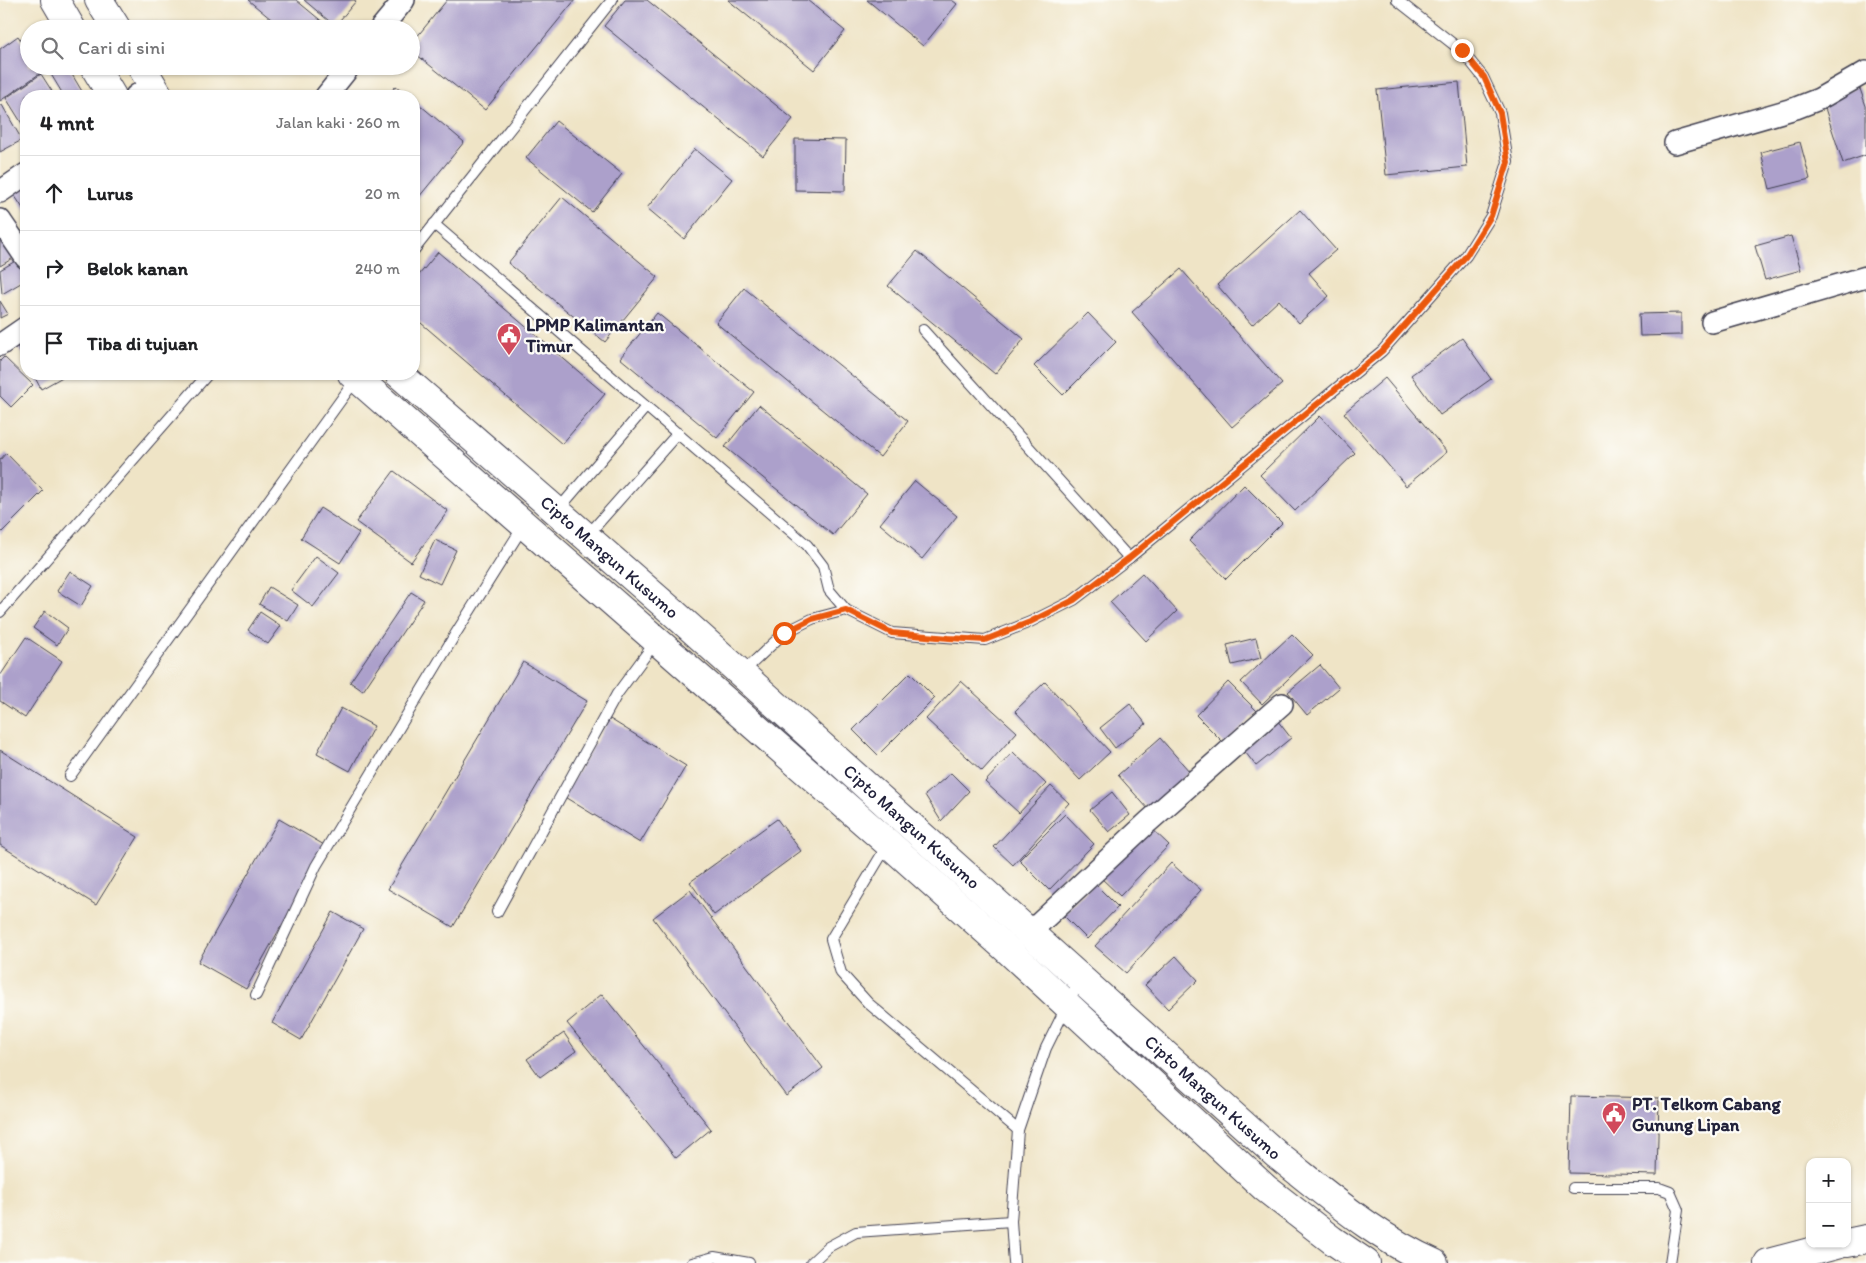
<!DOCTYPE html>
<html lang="id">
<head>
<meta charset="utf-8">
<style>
	:root { --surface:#fff; --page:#f2f2f2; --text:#202124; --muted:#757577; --line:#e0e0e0 }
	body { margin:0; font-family:Itim,sans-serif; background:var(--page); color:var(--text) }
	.controls { position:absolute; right:15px; bottom:15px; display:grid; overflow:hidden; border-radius:10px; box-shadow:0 1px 4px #0004 }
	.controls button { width:45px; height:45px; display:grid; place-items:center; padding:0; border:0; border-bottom:1px solid var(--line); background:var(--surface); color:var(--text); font:25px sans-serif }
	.stop { position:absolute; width:15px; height:15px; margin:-11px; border:4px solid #ea580c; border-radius:50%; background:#fff }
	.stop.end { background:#ea580c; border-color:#fff; box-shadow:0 1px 5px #0008 }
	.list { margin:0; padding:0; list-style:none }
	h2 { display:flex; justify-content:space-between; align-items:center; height:65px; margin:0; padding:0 20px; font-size:21px }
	h2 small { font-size:16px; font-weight:400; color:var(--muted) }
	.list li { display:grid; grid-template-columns:32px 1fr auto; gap:15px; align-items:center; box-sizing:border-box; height:75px; padding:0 20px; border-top:1px solid var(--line) }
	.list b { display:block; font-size:19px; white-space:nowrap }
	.list em { font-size:16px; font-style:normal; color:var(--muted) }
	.icon { flex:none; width:28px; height:28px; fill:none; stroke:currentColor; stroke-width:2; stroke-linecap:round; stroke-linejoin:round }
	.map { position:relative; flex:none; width:1866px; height:1263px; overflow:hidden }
	.search { position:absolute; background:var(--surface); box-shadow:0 1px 4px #0004; left:20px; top:20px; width:400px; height:55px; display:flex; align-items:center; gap:12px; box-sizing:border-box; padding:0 18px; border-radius:28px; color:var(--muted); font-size:19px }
	.panel { position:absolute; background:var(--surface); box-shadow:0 1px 4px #0004; left:20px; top:90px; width:400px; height:290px; border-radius:20px }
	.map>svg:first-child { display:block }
</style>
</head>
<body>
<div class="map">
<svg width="1866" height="1263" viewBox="0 0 1866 1263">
	<rect width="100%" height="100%" fill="#fdfcf7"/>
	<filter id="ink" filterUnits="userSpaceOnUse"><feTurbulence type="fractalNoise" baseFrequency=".02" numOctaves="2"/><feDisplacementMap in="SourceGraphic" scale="10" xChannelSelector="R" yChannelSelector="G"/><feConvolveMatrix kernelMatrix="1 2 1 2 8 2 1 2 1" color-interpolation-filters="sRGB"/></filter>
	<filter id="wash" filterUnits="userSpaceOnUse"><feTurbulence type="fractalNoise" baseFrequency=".0096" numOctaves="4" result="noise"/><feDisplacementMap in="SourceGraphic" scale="20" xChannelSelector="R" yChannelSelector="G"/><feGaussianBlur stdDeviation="1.12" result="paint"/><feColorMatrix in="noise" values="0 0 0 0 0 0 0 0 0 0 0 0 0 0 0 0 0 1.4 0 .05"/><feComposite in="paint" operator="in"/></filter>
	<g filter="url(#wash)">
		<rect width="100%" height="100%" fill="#efe4c6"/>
		<g id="blocks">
			<g fill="#aca0cb">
				<path d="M 248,0 L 296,0 L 331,29 L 283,29 Z"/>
				<path d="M 304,0 L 354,0 L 356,1 L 335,26 Z"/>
				<path d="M 447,0 L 575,0 L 485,110 L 411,50 L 411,44 Z"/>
				<path d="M 625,0 L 647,0 L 793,119 L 763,156 L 604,26 Z"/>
				<path d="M 728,0 L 807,0 L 845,31 L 814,70 Z"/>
				<path d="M 867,0 L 952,0 L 957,4 L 923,46 Z"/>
				<path d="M 18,36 L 29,52 L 29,66 L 38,66 L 42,72 L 0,101 L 0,49 Z"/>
				<path d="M 46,66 L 67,66 L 83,93 L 77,96 L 64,96 Z"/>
				<path d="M 41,74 L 55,96 L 26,96 L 26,130 L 6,98 Z"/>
				<path d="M 1459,82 L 1467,167 L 1386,175 L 1377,90 Z"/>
				<path d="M 396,86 L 409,96 L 387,96 Z"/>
				<path d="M 1859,86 L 1866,106 L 1866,155 L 1843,163 L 1822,99 Z"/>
				<path d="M 414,100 L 464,142 L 414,203 Z"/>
				<path d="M 2,105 L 22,140 L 0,152 L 0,106 Z"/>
				<path d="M 556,121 L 622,174 L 592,212 L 526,158 Z"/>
				<path d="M 795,139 L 846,140 L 845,191 L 795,190 Z"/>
				<path d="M 1800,142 L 1810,179 L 1770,189 L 1761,152 Z"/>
				<path d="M 695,149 L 732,179 L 684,239 L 647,208 Z"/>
				<path d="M 26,176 L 26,213 L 9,187 Z"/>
				<path d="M 562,197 L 658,277 L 605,342 L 508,263 Z"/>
				<path d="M 1300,210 L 1336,250 L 1309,273 L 1329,296 L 1299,323 L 1279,300 L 1252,325 L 1217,285 Z"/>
				<path d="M 0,231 L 15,257 L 0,266 Z"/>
				<path d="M 1791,236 L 1801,270 L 1765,280 L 1755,246 Z"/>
				<path d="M 917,251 L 1024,339 L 995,374 L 888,286 Z"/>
				<path d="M 438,252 L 605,394 L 562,444 L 414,317 L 414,281 Z"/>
				<path d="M 19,259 L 26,271 L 26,280 L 2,294 L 0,270 Z"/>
				<path d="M 1181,269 L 1282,384 L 1232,427 L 1132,312 Z"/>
				<path d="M 744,288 L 908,421 L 880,457 L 716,323 Z"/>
				<path d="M 0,301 L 8,314 L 0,318 Z"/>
				<path d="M 657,313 L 754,392 L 717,438 L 620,358 Z"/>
				<path d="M 1088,313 L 1116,342 L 1063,395 L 1034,366 Z"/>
				<path d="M 1681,313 L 1681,335 L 1640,336 L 1639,314 Z"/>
				<path d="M 26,333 L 26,362 L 14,340 Z"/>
				<path d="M 1462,338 L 1491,379 L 1440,415 L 1411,375 Z"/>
				<path d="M 4,357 L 33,385 L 11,407 L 0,396 L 0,361 Z"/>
				<path d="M 33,374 L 65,374 L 66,375 L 41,389 Z"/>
				<path d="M 1385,378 L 1447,452 L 1406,486 L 1344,413 Z"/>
				<path d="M 759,405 L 867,494 L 833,535 L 725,447 Z"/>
				<path d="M 1320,416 L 1355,453 L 1295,511 L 1260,475 Z"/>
				<path d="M 6,453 L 43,491 L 0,534 L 0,460 Z"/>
				<path d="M 394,471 L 448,511 L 411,562 L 356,522 Z"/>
				<path d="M 915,481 L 957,516 L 922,559 L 880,524 Z"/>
				<path d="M 1244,485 L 1282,523 L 1226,579 L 1189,541 Z"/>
				<path d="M 320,508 L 359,533 L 340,563 L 301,538 Z"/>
				<path d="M 435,540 L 456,550 L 440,584 L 419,574 Z"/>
				<path d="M 316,556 L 339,573 L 313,607 L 291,590 Z"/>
				<path d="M 70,571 L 93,586 L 81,606 L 57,591 Z"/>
				<path d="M 1142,573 L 1177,611 L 1146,641 L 1110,602 Z"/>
				<path d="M 269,587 L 298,605 L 288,621 L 259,604 Z"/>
				<path d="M 411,592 L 424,600 L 363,691 L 350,682 Z"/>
				<path d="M 45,611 L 68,628 L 57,645 L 33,628 Z"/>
				<path d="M 260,612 L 281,626 L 268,644 L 248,630 Z"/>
				<path d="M 1292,634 L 1313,655 L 1262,704 L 1241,682 Z"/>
				<path d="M 26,637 L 62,661 L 25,718 L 0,701 L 0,676 Z"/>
				<path d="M 1256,638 L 1261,658 L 1232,665 L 1227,645 Z"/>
				<path d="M 523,662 L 587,701 L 453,927 L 388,889 Z"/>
				<path d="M 1320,665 L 1339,688 L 1307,715 L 1288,692 Z"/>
				<path d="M 910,673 L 935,698 L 878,755 L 853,730 Z"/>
				<path d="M 961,681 L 1017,732 L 982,771 L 926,719 Z"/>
				<path d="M 1045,682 L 1110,752 L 1080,780 L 1015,711 Z"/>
				<path d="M 1228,682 L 1257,711 L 1225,744 L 1196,715 Z"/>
				<path d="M 1130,704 L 1146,724 L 1115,748 L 1100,728 Z"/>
				<path d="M 341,708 L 374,726 L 350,771 L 317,753 Z"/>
				<path d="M 610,719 L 686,766 L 640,843 L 563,796 Z"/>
				<path d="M 1277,720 L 1291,738 L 1256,766 L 1242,748 Z"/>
				<path d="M 1160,738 L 1190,772 L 1149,810 L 1118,775 Z"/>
				<path d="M 0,750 L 138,837 L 96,905 L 0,845 Z"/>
				<path d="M 1013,752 L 1046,784 L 1019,813 L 985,782 Z"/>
				<path d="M 951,773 L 969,791 L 941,821 L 925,795 Z"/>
				<path d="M 1051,786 L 1069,803 L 1013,865 L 994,847 Z"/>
				<path d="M 1112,792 L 1130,815 L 1109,832 L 1090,810 Z"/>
				<path d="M 1065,814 L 1094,844 L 1049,890 L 1019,860 Z"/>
				<path d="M 279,819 L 326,846 L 246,989 L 198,962 Z"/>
				<path d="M 777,819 L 801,851 L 714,915 L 690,882 Z"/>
				<path d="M 1149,826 L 1169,845 L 1120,896 L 1100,877 Z"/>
				<path d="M 1171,863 L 1201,890 L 1126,973 L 1095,946 Z"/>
				<path d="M 1094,883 L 1118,907 L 1087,939 L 1063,915 Z"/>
				<path d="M 690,890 L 823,1068 L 786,1096 L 653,918 Z"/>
				<path d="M 333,912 L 363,929 L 301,1040 L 272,1023 Z"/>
				<path d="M 1176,956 L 1198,980 L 1168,1009 L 1145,985 Z"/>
				<path d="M 602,994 L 711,1129 L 676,1158 L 567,1023 Z"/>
				<path d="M 564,1033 L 576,1051 L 540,1077 L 527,1059 Z"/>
				<path d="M 1571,1096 L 1659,1098 L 1657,1175 L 1569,1173 Z"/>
			</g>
		</g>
	</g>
	<g filter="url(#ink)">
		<use href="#blocks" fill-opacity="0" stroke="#413f50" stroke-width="1"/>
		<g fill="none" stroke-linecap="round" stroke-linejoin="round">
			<defs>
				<g id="service">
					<path d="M 434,224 L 807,545 L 823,566 L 829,590 L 846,610 L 892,633 L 985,640 L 1030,622 L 1074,600 L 1129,558 L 1382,351 L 1466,256 L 1491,216 L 1508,162 L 1500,113 L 1483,77 L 1462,51 L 1397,0"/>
					<path d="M 414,250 L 612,0"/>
					<path d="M 923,330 L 1129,558"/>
					<path d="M 557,511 L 645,408"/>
					<path d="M 587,536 L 678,433"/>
					<path d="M 0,612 L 208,374"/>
					<path d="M 742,673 L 784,633 L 812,619 L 846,610"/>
					<path d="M 70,776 L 356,379"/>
					<path d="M 888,844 L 831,939 L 841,973 L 868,1003 L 1018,1130"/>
					<path d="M 497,912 L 617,694 L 656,641"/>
					<path d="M 256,995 L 316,866 L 456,633 L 524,525"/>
					<path d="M 1573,1188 L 1659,1188 L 1670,1192 L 1678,1210 L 1670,1263"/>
					<path d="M 692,1263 L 714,1257 L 749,1263"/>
					<path d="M 811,1263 L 828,1247 L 856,1232 L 1011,1221"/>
					<path d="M 1014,1263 L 1011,1221 L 1018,1130 L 1046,1048 L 1080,979"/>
				</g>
				<g id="minor">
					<path d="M 380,29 L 404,0"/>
					<path d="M 136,96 L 152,85"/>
					<path d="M 326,96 L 350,66"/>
					<path d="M 1675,143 L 1796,108 L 1819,99 L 1866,72"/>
					<path d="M 0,192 L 26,174"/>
					<path d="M 0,220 L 26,258"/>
					<path d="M 1712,322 L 1866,277"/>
					<path d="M 0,345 L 26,327"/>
					<path d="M 1030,932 L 1148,822 L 1282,704"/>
				</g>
				<g id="trunk">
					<path d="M 55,0 L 72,29"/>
					<path d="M 99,0 L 117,29"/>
					<path d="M 94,66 L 112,96"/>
					<path d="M 141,66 L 159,96"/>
					<path d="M 352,374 L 888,843 L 1010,952 L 1265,1188 L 1332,1240 L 1366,1263"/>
					<path id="s1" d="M 399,374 L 675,614 L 1277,1155 C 1327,1194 1376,1238 1434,1263"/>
					<path d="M 1847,1243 L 1866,1239"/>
					<path d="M 1768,1263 L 1840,1244"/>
				</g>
			</defs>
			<use href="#service" stroke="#413f50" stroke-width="12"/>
			<use href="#minor" stroke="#413f50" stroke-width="24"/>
			<use href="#trunk" stroke="#413f50" stroke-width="30"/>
			<use href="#service" stroke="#fff" stroke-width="10"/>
			<use href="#minor" stroke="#fff" stroke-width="21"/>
			<use href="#trunk" stroke="#fff" stroke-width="28"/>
		</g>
	</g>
	<g fill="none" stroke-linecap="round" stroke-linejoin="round" filter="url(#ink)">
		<path stroke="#ea580c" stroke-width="6" d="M 784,633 L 812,619 L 846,610 L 892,633 L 949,638 L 985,640 L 1030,622 L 1074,600 L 1129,558 L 1382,351 L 1466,256 L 1491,216 L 1508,162 L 1500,113 L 1484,77 L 1462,50"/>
	</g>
	<defs>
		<symbol id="civic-pin" viewBox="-11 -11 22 30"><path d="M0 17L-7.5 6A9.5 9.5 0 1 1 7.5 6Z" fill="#d1495b" stroke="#fdfcf7"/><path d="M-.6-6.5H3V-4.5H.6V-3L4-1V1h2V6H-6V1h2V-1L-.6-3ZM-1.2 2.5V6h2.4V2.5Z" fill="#fff"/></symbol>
	</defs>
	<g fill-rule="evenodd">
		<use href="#civic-pin" x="495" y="321" width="28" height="38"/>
		<use href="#civic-pin" x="1600" y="1100" width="28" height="38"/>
	</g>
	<g text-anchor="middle" stroke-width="4.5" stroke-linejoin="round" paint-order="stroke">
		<g font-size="18" font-weight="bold" fill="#22223b" stroke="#fdfcf7" text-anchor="start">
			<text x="526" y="331">LPMP Kalimantan<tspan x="526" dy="21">Timur</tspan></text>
			<text x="1632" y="1110">PT. Telkom Cabang<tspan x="1632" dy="21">Gunung Lipan</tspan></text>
		</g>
		<g font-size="18" fill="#22223b" stroke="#fdfcf7">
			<text dy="6" stroke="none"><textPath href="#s1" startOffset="279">Cipto Mangun Kusumo</textPath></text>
			<text dy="6" stroke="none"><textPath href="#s1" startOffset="684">Cipto Mangun Kusumo</textPath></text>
			<text dy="6" stroke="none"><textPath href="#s1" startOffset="1089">Cipto Mangun Kusumo</textPath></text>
		</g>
	</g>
</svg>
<div class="controls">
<button>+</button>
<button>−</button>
</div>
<div class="stop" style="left:784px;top:633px"></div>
<div class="stop end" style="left:1462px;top:50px"></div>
<div class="search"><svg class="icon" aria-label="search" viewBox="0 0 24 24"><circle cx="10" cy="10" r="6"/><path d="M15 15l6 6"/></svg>Cari di sini</div>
<section class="panel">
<h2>4 mnt<small>Jalan kaki · 260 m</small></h2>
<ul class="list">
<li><svg class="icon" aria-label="ahead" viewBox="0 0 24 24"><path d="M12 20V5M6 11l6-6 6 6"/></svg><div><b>Lurus</b></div><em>20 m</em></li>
<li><svg class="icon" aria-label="right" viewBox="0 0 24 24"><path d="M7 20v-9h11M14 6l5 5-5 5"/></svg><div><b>Belok kanan</b></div><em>240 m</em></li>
<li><svg class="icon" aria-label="arrive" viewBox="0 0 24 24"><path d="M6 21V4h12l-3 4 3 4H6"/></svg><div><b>Tiba di tujuan</b></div></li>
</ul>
</section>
</div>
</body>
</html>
